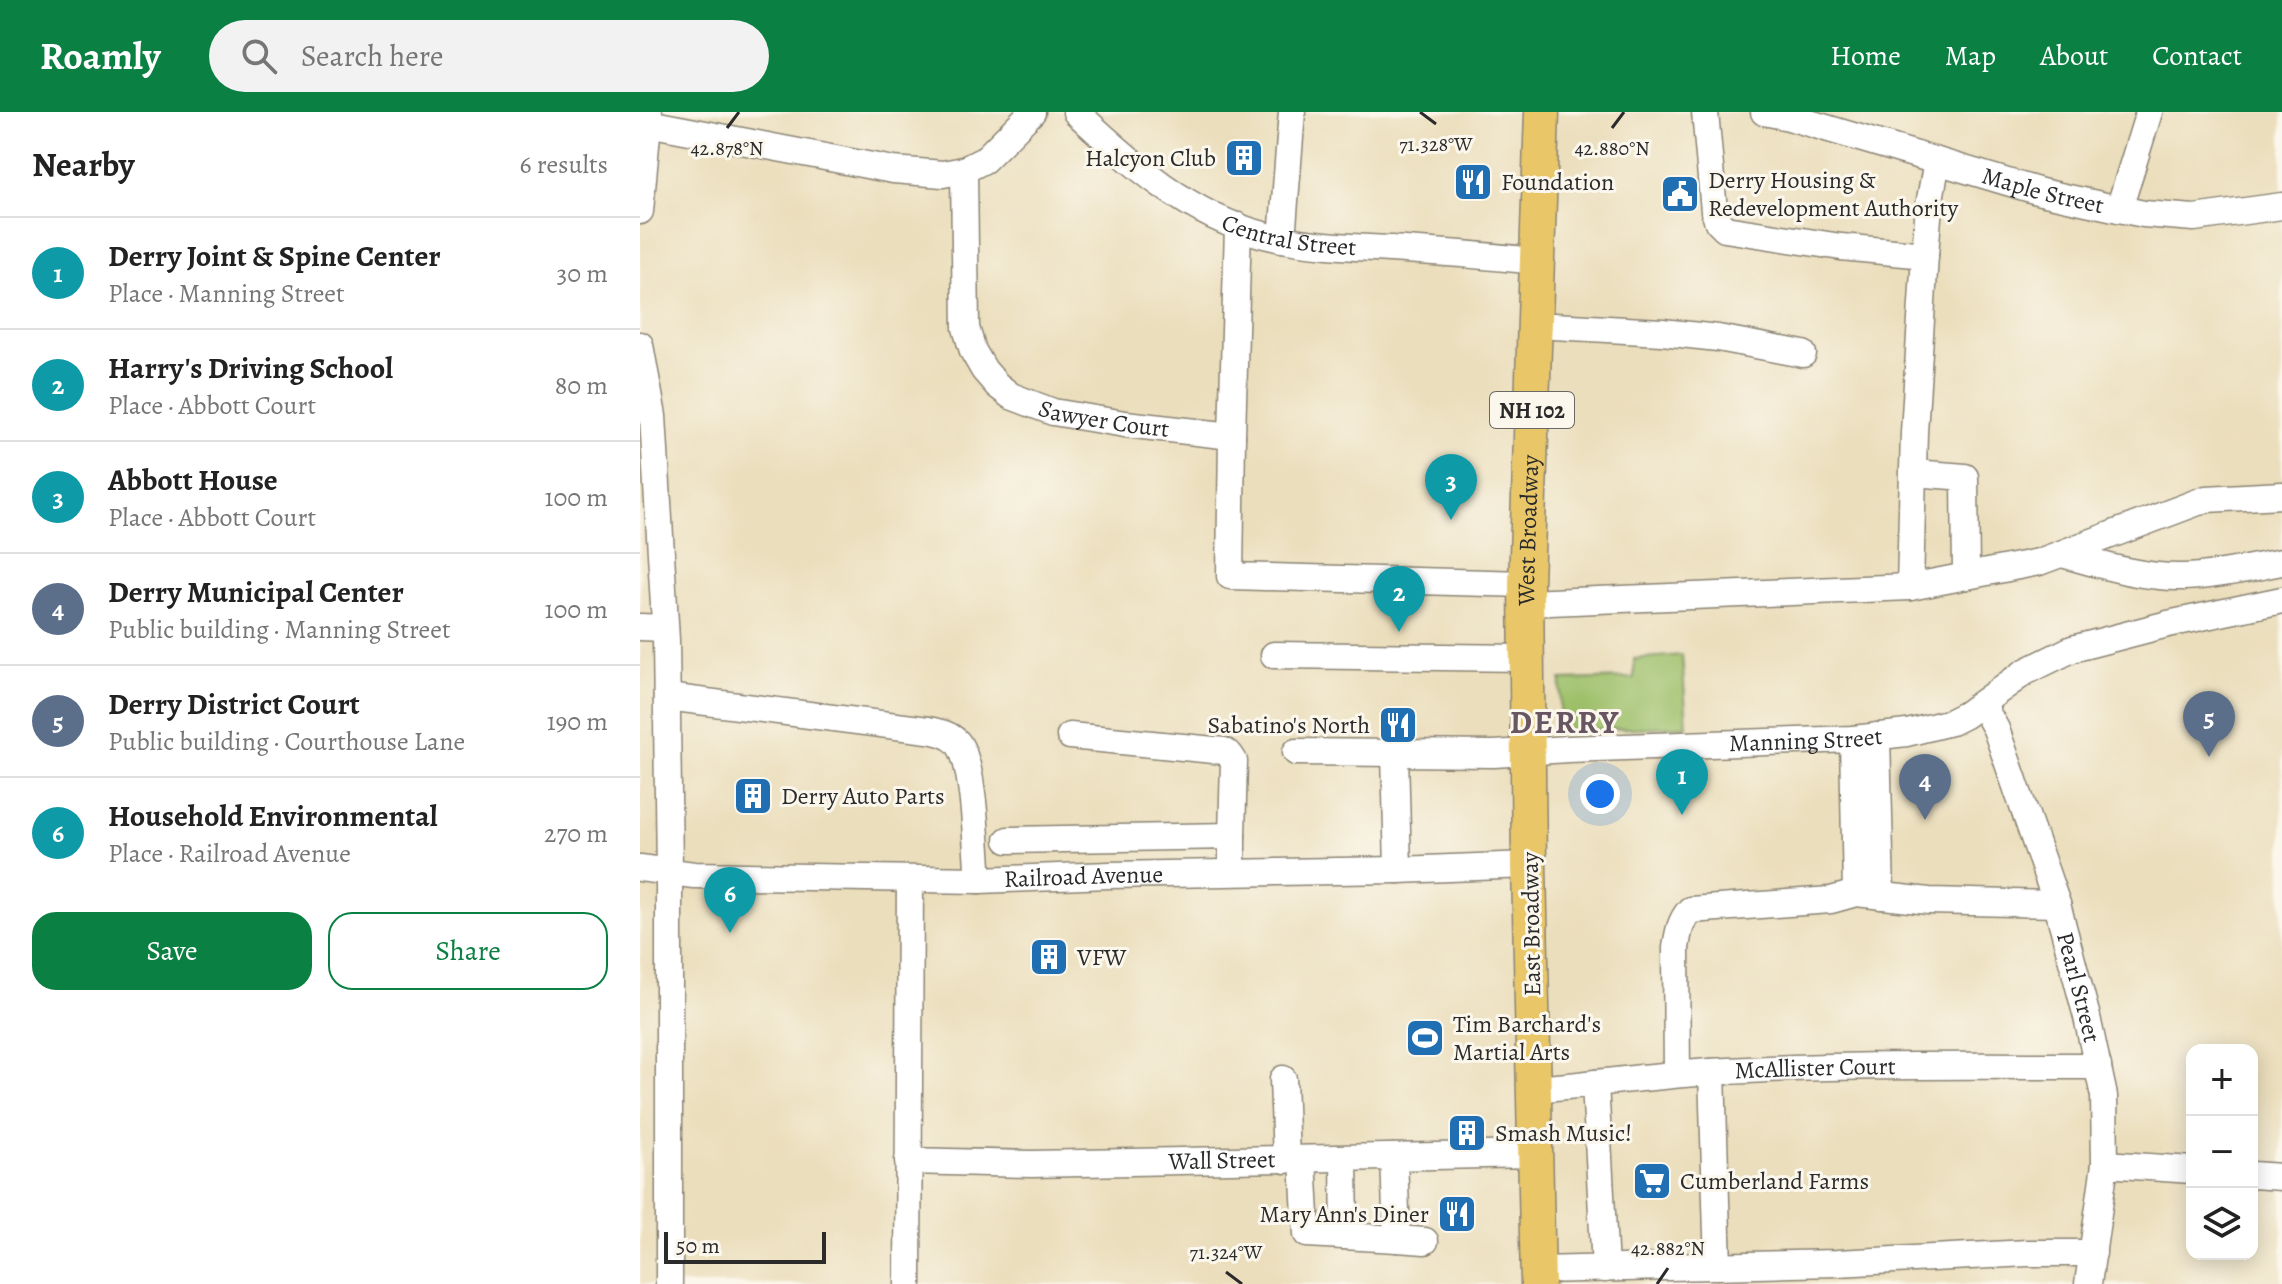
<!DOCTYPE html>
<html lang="en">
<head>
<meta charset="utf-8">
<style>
	:root { --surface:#fff; --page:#f2f2f2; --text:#222; --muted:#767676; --line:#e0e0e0; --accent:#0b8043 }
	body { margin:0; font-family:Alegreya,serif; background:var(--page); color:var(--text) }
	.controls { position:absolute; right:24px; bottom:24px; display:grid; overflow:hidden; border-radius:16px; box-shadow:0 4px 20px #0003 }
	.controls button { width:72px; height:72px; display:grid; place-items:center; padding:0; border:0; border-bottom:2px solid var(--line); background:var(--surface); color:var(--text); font:40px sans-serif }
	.scale { position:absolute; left:24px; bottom:20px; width:162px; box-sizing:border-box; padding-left:8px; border:4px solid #2b2b2b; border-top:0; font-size:22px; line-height:28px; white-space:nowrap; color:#2b2b2b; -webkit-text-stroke:6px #fbf7ec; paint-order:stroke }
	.you { position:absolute; left:960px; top:682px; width:28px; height:28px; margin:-20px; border:6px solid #fff; border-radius:50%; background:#1a73e8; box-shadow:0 0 0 12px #1a73e833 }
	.badge { display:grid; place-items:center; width:52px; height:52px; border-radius:50%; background:var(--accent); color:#fff; font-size:26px; font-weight:700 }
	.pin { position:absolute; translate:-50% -66px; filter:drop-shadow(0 2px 4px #0008) }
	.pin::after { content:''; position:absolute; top:42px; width:28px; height:24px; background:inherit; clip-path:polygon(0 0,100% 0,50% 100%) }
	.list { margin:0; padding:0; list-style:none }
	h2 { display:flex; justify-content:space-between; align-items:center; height:104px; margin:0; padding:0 32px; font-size:34px }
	h2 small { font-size:26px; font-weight:400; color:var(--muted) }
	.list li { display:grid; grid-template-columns:52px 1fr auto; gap:24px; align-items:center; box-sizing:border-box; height:112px; padding:0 32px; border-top:2px solid var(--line) }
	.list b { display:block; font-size:30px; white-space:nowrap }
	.list p { margin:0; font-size:26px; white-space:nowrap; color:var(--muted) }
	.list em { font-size:26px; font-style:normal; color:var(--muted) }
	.actions { display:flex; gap:16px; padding:24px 32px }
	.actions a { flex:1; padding:18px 0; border:2px solid var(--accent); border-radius:24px; text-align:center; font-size:28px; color:var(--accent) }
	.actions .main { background:var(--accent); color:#fff }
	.icon { flex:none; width:44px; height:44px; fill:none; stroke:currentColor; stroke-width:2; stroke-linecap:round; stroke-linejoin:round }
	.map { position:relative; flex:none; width:1642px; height:1172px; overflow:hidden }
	header { display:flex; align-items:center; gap:48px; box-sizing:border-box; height:112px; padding:0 40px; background:var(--accent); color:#fff }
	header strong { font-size:38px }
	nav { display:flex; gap:44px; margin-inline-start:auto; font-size:28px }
	.search { width:560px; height:72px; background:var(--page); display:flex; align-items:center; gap:20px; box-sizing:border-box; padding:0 28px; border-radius:44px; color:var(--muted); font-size:30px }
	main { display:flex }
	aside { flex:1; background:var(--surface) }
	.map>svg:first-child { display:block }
</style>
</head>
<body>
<header>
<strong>Roamly</strong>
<div class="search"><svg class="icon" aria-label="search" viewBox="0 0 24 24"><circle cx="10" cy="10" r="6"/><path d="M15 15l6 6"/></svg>Search here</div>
<nav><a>Home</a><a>Map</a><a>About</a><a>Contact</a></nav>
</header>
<main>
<aside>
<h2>Nearby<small>6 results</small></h2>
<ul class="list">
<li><span class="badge" style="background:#0f9aa8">1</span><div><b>Derry Joint &amp; Spine Center</b><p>Place · Manning Street</p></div><em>30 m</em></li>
<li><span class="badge" style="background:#0f9aa8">2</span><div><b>Harry's Driving School</b><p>Place · Abbott Court</p></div><em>80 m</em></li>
<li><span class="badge" style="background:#0f9aa8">3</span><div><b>Abbott House</b><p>Place · Abbott Court</p></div><em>100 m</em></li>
<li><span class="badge" style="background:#5c6f8a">4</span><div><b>Derry Municipal Center</b><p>Public building · Manning Street</p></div><em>100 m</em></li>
<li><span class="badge" style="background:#5c6f8a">5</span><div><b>Derry District Court</b><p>Public building · Courthouse Lane</p></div><em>190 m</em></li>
<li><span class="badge" style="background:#0f9aa8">6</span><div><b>Household Environmental</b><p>Place · Railroad Avenue</p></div><em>270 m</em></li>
</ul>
<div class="actions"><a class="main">Save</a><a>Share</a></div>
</aside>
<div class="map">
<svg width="1642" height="1172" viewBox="0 0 1642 1172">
	<rect width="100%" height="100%" fill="#fbf7ec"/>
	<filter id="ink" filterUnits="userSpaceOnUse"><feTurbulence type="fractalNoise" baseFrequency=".0125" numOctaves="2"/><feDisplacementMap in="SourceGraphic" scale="16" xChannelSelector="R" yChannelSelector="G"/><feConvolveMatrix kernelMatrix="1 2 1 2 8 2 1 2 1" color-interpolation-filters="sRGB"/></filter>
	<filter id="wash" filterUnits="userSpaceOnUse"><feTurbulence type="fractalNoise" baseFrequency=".006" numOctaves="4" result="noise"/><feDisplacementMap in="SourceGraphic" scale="32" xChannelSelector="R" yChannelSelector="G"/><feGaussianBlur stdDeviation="1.8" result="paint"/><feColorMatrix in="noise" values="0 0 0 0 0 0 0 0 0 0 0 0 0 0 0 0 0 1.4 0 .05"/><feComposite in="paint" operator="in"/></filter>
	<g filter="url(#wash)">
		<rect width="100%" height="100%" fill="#ebdebc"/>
		<path fill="#9dbf69" stroke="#64754a" stroke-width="2" d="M 1042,543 L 1047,614 L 919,619 L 921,568 L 994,566 L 994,547 Z"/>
	</g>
	<g filter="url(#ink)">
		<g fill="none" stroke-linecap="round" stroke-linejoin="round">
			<defs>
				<g id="minor">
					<path id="s1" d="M 436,0 C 491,51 549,104 624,123 C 664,133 709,135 751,137 C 800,140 849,144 898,149"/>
					<path d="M 1065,0 L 1074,99 L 1078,110 L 1085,117 L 1201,135 L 1285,143"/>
					<path id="s2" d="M 1124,0 L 1149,5 L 1401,80 L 1479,97 L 1504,102 L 1554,106 L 1642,94"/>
					<path d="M 8,11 L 253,58 L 303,62 L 324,58 L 344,48 L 392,0"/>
					<path id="s3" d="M 324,58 L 326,216 L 333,239 L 344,258 L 357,273 L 371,284 L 413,300 L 485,312 L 592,324 L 598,114"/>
					<path d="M 1479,97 L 1509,0"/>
					<path d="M 0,99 L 9,0"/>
					<path d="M 642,127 L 652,0"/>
					<path d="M 895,213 L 1022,220 L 1078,226 L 1163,242"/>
					<path d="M 0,233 L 13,304 L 26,528 L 29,760 L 29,1172"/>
					<path d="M 592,324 L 590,464 L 886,472"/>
					<path d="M 1274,361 L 1325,365 L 1326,464"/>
					<path d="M 1422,442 C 1461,453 1502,466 1544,465 C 1577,464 1609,456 1642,450"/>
					<path d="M 1270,475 L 1274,320 L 1285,143 L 1289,93 L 1297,49"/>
					<path d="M 886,491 L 1270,475 L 1399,450 L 1566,387 L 1642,383"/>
					<path d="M 0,515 L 25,516"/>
					<path d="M 634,543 L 886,546"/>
					<path d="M 27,585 L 288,618 C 299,620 309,622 317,630 C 335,650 336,738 339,768"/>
					<path id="s4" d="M 1342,592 L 1356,617 L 1417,792 L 1447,905 L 1464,984 L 1465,1052 L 1448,1172"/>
					<path d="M 430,624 L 584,639 L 590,643 L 594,649 L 592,724"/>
					<path d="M 1237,624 L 1241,784"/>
					<path d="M 1213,627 L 1216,781 L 1289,789 L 1417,792"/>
					<path id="s5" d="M 656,640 L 854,642 L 928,637 L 1213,627 L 1267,621 L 1311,610 L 1325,603 L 1385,560 L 1432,537 L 1528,512 L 1642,488"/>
					<path d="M 755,642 L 758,758"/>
					<path d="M 368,728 L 592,724 L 592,760"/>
					<path id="s6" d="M 0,756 L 54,763 L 339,768 L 469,763 L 758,758 L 889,753"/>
					<path d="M 1072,960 L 1078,1154"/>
					<path d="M 1037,962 L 1036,836 C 1038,822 1040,809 1050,798 L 1191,788 L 1216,781"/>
					<path d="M 643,967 L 646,1048"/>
					<path d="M 955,971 L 965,1157"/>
					<path id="s7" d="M 894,977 C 953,972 1011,964 1069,960 C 1199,952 1328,954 1458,954"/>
					<path d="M 704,1047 L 705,1124"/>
					<path d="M 663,1048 L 667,1122 L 757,1127 L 754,1045"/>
					<path id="s8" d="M 268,1049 L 392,1052 L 895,1042"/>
					<path d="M 1465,1052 L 1552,1058"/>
					<path d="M 1612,1063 L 1642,1065"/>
					<path d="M 757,1127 L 785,1129"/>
					<path d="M 898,1158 L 1197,1151 L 1388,1141 L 1453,1141"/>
					<path d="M 268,1172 L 270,768"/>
				</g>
				<g id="major">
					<path id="s9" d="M 898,1172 L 889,753 L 886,472 L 902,0"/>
				</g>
			</defs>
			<use href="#minor" stroke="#8b8474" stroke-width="29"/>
			<use href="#major" stroke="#8b8474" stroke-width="37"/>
			<use href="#minor" stroke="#fff" stroke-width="26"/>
			<use href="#major" stroke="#e9c769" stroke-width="34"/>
		</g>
	</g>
	<path fill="none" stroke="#2b2b2b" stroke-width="3" d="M 780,0 L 796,12M 87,16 L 99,0M 972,16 L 984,0M 586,1160 L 602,1172M 1017,1172 L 1028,1156"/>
	<defs>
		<symbol id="building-square" viewBox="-11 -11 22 22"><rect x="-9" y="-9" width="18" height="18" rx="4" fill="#1f6fb2" stroke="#fbf7ec"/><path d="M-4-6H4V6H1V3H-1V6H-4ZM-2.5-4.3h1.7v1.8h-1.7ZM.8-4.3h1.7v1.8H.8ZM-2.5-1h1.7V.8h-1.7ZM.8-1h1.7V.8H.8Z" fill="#fff"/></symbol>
		<symbol id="restaurant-square" viewBox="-11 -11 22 22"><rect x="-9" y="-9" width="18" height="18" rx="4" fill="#1f6fb2" stroke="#fbf7ec"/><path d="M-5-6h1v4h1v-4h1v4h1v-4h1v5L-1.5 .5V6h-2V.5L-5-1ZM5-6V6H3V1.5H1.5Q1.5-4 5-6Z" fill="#fff"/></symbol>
		<symbol id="civic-square" viewBox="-11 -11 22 22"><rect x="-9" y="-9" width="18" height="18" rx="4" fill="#1f6fb2" stroke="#fbf7ec"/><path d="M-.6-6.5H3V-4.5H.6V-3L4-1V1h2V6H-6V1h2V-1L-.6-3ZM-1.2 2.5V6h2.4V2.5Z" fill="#fff"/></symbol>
		<symbol id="stadium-square" viewBox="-11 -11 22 22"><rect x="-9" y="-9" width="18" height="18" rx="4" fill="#1f6fb2" stroke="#fbf7ec"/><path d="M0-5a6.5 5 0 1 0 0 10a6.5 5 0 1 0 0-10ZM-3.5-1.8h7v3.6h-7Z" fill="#fff"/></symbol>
		<symbol id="supermarket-square" viewBox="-11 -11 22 22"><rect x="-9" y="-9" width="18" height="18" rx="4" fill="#1f6fb2" stroke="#fbf7ec"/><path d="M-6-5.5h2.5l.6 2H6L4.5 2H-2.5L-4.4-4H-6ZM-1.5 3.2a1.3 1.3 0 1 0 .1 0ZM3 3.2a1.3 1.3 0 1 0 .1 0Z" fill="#fff"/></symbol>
	</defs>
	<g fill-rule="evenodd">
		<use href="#building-square" x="582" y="24" width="44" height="44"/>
		<use href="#restaurant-square" x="811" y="48" width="44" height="44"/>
		<use href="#civic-square" x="1018" y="60" width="44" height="44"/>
		<use href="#restaurant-square" x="736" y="591" width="44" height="44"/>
		<use href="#building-square" x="91" y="662" width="44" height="44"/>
		<use href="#building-square" x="387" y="823" width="44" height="44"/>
		<use href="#stadium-square" x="763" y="904" width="44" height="44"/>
		<use href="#building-square" x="805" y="999" width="44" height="44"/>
		<use href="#supermarket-square" x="990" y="1047" width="44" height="44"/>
		<use href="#restaurant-square" x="795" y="1080" width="44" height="44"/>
	</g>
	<g text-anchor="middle" stroke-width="6" stroke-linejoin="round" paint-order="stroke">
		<rect fill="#fbf7ec" stroke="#696865" stroke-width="2" x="850" y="280" width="84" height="36" rx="6"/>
		<g font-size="22" font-weight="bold" fill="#2b2b2b">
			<text x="892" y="306">NH 102</text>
		</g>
		<g font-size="24" fill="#2b2b2b" stroke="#fbf7ec" text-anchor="start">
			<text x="576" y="54" text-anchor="end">Halcyon Club</text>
			<text x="1068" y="76">Derry Housing &amp;<tspan x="1068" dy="28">Redevelopment Authority</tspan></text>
			<text x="861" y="78">Foundation</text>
			<text x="730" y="621" text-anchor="end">Sabatino's North</text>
			<text x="141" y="692">Derry Auto Parts</text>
			<text x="437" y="853">VFW</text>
			<text x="813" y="920">Tim Barchard's<tspan x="813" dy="28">Martial Arts</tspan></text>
			<text x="855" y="1029">Smash Music!</text>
			<text x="1040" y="1077">Cumberland Farms</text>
			<text x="789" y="1110" text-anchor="end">Mary Ann's Diner</text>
		</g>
		<g font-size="24" fill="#2b2b2b" stroke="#fbf7ec">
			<text dy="8" stroke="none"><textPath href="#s2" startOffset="290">Maple Street</textPath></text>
			<text dy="8" stroke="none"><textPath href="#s1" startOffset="252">Central Street</textPath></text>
			<text dy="8" stroke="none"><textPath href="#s3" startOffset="338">Sawyer Court</textPath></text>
			<text dy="8" stroke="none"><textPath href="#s9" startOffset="754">West Broadway</textPath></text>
			<text dy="8" stroke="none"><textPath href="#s5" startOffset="510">Manning Street</textPath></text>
			<text dy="8" stroke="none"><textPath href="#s6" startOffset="444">Railroad Avenue</textPath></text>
			<text transform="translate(891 812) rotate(-91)" y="8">East Broadway</text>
			<text dy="8" stroke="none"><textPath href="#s4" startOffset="300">Pearl Street</textPath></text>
			<text dy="8" stroke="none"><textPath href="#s7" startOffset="282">McAllister Court</textPath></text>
			<text dy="8" stroke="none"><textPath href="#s8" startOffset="314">Wall Street</textPath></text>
		</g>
		<g font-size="32" font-weight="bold" letter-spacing="2" fill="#685763" stroke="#fbf7ec">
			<text x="925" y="621">DERRY</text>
		</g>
	</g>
	<g font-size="20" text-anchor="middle" fill="#2b2b2b" stroke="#fbf7ec" stroke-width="6" stroke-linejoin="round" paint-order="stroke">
		<text x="796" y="39">71.328°W</text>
		<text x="87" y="43">42.878°N</text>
		<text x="972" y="43">42.880°N</text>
		<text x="1028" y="1143">42.882°N</text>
		<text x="586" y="1147">71.324°W</text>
	</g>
</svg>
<div class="controls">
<button>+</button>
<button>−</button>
<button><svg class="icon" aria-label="layers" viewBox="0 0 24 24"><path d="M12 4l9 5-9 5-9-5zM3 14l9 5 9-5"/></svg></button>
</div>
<div class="scale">50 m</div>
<div class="you"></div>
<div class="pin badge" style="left:1042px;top:703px;background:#0f9aa8">1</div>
<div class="pin badge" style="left:759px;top:520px;background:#0f9aa8">2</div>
<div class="pin badge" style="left:811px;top:408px;background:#0f9aa8">3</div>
<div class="pin badge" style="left:1285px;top:708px;background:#5c6f8a">4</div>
<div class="pin badge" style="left:1569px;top:645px;background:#5c6f8a">5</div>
<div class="pin badge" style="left:90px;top:821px;background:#0f9aa8">6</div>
</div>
</main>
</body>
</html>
